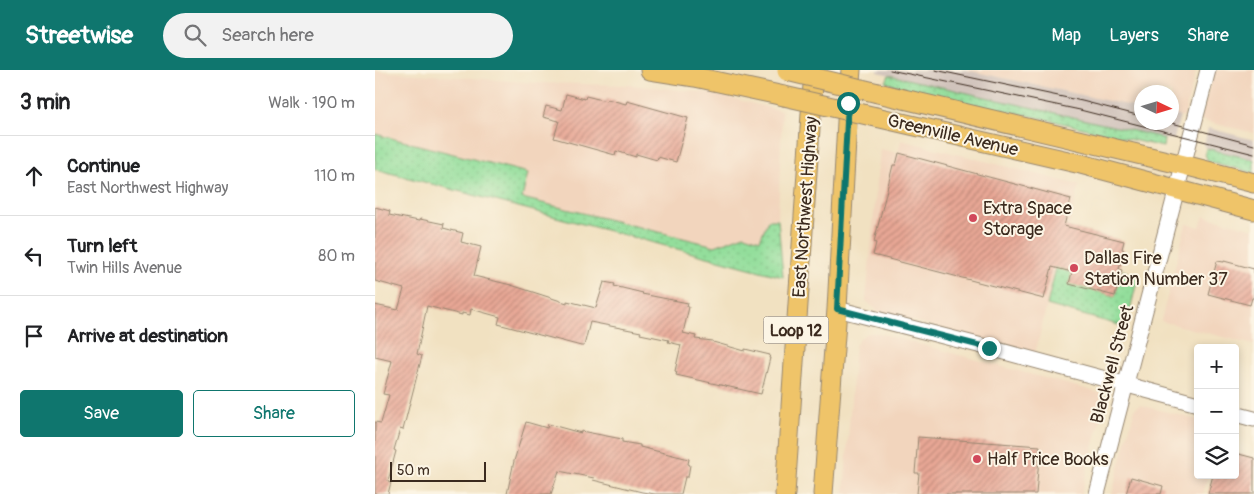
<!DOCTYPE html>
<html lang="en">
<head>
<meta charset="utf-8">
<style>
	:root { --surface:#fff; --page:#f2f2f2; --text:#202124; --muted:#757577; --line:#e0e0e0; --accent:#0f766e }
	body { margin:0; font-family:Pangolin,sans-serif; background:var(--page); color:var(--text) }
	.controls { position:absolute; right:15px; bottom:15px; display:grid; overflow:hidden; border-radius:5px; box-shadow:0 2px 8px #0003 }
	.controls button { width:45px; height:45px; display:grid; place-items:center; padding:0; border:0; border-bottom:1px solid var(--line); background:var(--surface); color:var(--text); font:25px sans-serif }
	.compass { position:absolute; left:759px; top:15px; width:45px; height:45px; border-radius:50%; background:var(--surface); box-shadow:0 2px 8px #0003; rotate:94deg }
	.scale { position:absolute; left:15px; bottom:12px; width:96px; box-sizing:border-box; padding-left:5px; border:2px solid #3b2a1e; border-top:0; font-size:14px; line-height:18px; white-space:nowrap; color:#3b2a1e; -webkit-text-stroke:4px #fcf5e5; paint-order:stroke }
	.stop { position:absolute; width:15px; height:15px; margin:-11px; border:4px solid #0f766e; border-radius:50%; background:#fff }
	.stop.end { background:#0f766e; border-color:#fff; box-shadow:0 1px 5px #0008 }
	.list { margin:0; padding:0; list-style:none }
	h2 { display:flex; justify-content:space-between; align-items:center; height:65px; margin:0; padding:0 20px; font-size:21px }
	h2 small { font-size:16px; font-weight:400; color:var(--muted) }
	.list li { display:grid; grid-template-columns:32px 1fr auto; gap:15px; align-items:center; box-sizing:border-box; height:80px; padding:0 20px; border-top:1px solid var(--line) }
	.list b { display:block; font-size:19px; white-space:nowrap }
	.list p { margin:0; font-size:16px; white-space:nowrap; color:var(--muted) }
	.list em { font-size:16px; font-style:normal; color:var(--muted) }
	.actions { display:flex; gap:10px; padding:15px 20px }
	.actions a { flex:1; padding:11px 0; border:1px solid var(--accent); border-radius:5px; text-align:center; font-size:18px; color:var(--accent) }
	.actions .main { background:var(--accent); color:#fff }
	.icon { flex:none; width:28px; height:28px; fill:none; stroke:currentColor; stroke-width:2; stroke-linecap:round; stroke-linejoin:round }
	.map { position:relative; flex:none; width:879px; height:424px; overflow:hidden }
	header { display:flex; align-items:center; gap:30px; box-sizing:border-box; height:70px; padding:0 25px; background:var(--accent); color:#fff }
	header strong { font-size:24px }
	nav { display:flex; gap:28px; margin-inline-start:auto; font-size:18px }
	.search { width:350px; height:45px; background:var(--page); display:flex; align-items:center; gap:12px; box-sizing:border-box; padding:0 18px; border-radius:28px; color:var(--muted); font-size:19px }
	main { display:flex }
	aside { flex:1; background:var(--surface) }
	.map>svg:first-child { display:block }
</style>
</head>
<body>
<header>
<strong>Streetwise</strong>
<div class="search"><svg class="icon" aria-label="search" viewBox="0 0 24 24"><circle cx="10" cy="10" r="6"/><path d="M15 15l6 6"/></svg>Search here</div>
<nav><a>Map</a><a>Layers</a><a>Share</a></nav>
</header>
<main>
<aside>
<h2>3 min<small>Walk · 190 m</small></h2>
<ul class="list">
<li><svg class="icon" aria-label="ahead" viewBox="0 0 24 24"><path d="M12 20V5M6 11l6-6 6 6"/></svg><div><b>Continue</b><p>East Northwest Highway</p></div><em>110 m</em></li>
<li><svg class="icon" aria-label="left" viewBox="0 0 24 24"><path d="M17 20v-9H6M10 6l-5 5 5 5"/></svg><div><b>Turn left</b><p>Twin Hills Avenue</p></div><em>80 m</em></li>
<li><svg class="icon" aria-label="arrive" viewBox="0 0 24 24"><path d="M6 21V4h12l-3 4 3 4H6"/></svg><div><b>Arrive at destination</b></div></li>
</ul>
<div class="actions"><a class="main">Save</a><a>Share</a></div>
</aside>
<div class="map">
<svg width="879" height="424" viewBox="0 0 879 424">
	<defs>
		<pattern id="grass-dots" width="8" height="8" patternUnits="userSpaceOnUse" patternTransform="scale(1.25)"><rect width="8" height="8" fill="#93de9b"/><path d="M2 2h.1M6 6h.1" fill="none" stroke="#80bf85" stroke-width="1.8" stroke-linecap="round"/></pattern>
		<pattern id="building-hatch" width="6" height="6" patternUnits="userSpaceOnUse" patternTransform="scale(1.25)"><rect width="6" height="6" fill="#e8a795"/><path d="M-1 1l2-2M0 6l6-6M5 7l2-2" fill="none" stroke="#bd8879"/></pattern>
	</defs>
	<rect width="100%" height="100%" fill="#fcf5e5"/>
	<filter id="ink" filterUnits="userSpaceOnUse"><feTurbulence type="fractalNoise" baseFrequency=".02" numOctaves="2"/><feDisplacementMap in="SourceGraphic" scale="10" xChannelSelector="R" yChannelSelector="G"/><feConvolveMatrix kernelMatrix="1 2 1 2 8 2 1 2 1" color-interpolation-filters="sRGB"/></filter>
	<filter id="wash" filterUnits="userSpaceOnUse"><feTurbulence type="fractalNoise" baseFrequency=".0096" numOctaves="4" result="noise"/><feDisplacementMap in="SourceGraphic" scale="20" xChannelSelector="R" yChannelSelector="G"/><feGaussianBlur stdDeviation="1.12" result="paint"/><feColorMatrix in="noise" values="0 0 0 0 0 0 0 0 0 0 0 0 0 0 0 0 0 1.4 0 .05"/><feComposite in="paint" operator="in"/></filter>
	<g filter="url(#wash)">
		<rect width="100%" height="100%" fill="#f1e1c1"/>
		<g fill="#f2d5bd">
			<path d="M 591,0 L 821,0 L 809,47 L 797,45 L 796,22 L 766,22 L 766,38 Z"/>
			<path d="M 839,0 L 879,0 L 879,63 L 825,50 Z"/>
			<path d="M 0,1 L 162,13 L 255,15 L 335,23 L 407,41 L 403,150 L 393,150 L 385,170 L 369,165 L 340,176 L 146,128 L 153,103 L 0,64 Z"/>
			<path d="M 526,70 L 704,115 L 693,161 L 684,186 L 660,284 L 503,241 L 491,231 L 505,79 L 523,83 Z"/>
			<path d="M 829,146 L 879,159 L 879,275 L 786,251 L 811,154 L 825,157 Z"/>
			<path d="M 492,263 L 503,263 L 732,325 L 706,424 L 469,424 L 480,276 L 484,269 Z"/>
			<path d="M 765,335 L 823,350 L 823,405 L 833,405 L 828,424 L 737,424 L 760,338 Z"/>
		</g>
		<g fill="#cfc1ba">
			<path d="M 503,0 L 591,0 L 766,38 L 766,52 L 796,52 L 797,45 L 805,46 L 799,69 L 789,69 L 781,66 L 503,2 Z"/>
			<path d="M 833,58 L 879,70 L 879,90 L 831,78 L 829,76 Z"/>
		</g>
		<g fill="url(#grass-dots)" stroke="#67845c">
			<path d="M 514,5 L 781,66 L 789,69 L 788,77 C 747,68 706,57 665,48 C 614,36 561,31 511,12 Z"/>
			<path d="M 0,64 L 153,103 L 147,128 L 340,176 L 369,165 L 385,170 L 393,150 L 403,150 L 408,207 L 0,99 Z"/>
			<path d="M 831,78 L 879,90 L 879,103 L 833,91 L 830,84 Z"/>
			<path d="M 684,186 L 692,201 L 697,202 L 725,220 L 725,222 L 740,226 L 747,200 L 763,207 L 751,257 L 672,235 Z"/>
		</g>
		<g id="blocks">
			<g fill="url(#building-hatch)">
				<path d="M 191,24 L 210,29 L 211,26 L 231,31 L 232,29 L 251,34 L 252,31 L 313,48 L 301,92 L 283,87 L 282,90 L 261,84 L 261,87 L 241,81 L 240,85 L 179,68 L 184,51 L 168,47 L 171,36 L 187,40 Z"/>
				<path d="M 524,83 L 696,129 L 689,156 L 749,171 L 747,179 L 749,180 L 744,199 L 747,200 L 740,226 L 694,214 L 697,202 L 677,197 L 669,229 L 498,185 L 501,173 L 499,172 L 518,95 L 521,95 Z"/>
				<path d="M 0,137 L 15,141 L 14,145 L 44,151 L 45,149 L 69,154 L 68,158 L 88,163 L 86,172 L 106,177 L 99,206 L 136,215 L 192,233 L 192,231 L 221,238 L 229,212 L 240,214 L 239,216 L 268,223 L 267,224 L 313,233 L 312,237 L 314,237 L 308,263 L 321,266 L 320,269 L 338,271 L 338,272 L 370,281 L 370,279 L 395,285 L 394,288 L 395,288 L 386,324 L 301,305 L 302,302 L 300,301 L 306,275 L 293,272 L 294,270 L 265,264 L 266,262 L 215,252 L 209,276 L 206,276 L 123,254 L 125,247 L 96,239 L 95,245 L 87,243 L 87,245 L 52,236 L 42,284 L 47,286 L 28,360 L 25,359 L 19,380 L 21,381 L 13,411 L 16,412 L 13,424 L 0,424 L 0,352 L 6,353 L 14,325 L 8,324 L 17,291 L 0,287 L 0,235 L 23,240 L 29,219 L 0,211 Z"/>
				<path d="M 842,191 L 849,192 L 849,191 L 879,199 L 879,228 L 877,228 L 875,235 L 833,224 Z"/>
				<path d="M 151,352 L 172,358 L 173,354 L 206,363 L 206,361 L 247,369 L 247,372 L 265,375 L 265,377 L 314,389 L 313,394 L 315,395 L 313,407 L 310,407 L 306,424 L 280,424 L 267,422 L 218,410 L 219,408 L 184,401 L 176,424 L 132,424 L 139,391 Z"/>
				<path d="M 543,367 L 665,376 L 661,424 L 542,424 L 544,403 L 540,403 Z"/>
				<path d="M 860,383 L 879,388 L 879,424 L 833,424 L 838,405 L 860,405 Z"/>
				<path d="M 756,407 L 788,416 L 786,424 L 751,424 Z"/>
			</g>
		</g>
	</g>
	<g filter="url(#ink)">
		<use href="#blocks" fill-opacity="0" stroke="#968670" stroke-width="1"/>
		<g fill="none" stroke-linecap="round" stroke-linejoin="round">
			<defs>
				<g id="minor">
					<path d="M 462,239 L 615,278 L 823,334"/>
					<path d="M 860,344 L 879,349"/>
					<path d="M 722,424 L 833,0"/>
				</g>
				<g id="major">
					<path d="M 275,0 L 320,7 L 409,26"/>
					<path d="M 503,23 L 809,95 L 879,113"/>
					<path d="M 501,47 L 706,94 L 879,140"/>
					<path d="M 410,424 L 439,0"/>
					<path d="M 448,424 L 462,239 L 473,33 L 476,0"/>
				</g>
			</defs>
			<use href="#minor" stroke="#968670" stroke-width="17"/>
			<use href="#major" stroke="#968670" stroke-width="21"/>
			<use href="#minor" stroke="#fff" stroke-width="15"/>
			<use href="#major" stroke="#efc469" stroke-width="19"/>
			<g stroke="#3b2a1e" stroke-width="1">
				<path d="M 515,0 L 705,40 L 879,84"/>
				<path d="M 560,0 L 707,31 L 766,46"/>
				<path d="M 793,52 L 879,75"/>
			</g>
			<defs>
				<g id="major-bridge">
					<path d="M 412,1 L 503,23"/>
					<path d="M 409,26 L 501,47"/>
				</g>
			</defs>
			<use href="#major-bridge" stroke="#968670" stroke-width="21" stroke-linecap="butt"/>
			<use href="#major-bridge" stroke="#efc469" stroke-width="19"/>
		</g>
	</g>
	<g fill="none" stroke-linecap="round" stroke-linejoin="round" filter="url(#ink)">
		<path stroke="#0f766e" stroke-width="6" d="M 473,33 L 462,239 L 614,278"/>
	</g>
	<g fill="#d1495b" stroke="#fcf5e5" stroke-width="2">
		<circle cx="598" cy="148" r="5"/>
		<circle cx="699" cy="198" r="5"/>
		<circle cx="602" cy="389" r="5"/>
	</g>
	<g text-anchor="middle" stroke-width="4" stroke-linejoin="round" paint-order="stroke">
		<rect fill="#fcf5e5" stroke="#75675a" stroke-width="1" x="388.5" y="246.5" width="65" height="27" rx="4"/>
		<g font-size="16" font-weight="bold" fill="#3b2a1e">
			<text x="421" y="266">Loop 12</text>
		</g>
		<g font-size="18" fill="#3b2a1e" stroke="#fcf5e5">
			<text transform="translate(578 65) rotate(13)" y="6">Greenville Avenue</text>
			<text transform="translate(430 137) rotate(-86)" y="6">East Northwest Highway</text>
			<text transform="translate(737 294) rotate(-75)" y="6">Blackwell Street</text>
		</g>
		<g font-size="18" fill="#3b2a1e" stroke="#fcf5e5" text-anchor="start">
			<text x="608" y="144">Extra Space<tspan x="608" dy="21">Storage</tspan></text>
			<text x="709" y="194">Dallas Fire<tspan x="709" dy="21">Station Number 37</tspan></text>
			<text x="612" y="395">Half Price Books</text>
		</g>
	</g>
</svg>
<div class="controls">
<button>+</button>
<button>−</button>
<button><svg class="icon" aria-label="layers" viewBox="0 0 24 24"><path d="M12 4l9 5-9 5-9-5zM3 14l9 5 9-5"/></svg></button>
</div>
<svg class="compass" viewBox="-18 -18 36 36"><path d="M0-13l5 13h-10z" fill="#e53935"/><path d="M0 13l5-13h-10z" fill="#757577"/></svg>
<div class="scale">50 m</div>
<div class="stop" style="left:473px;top:33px"></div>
<div class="stop end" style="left:614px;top:278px"></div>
</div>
</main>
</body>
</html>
